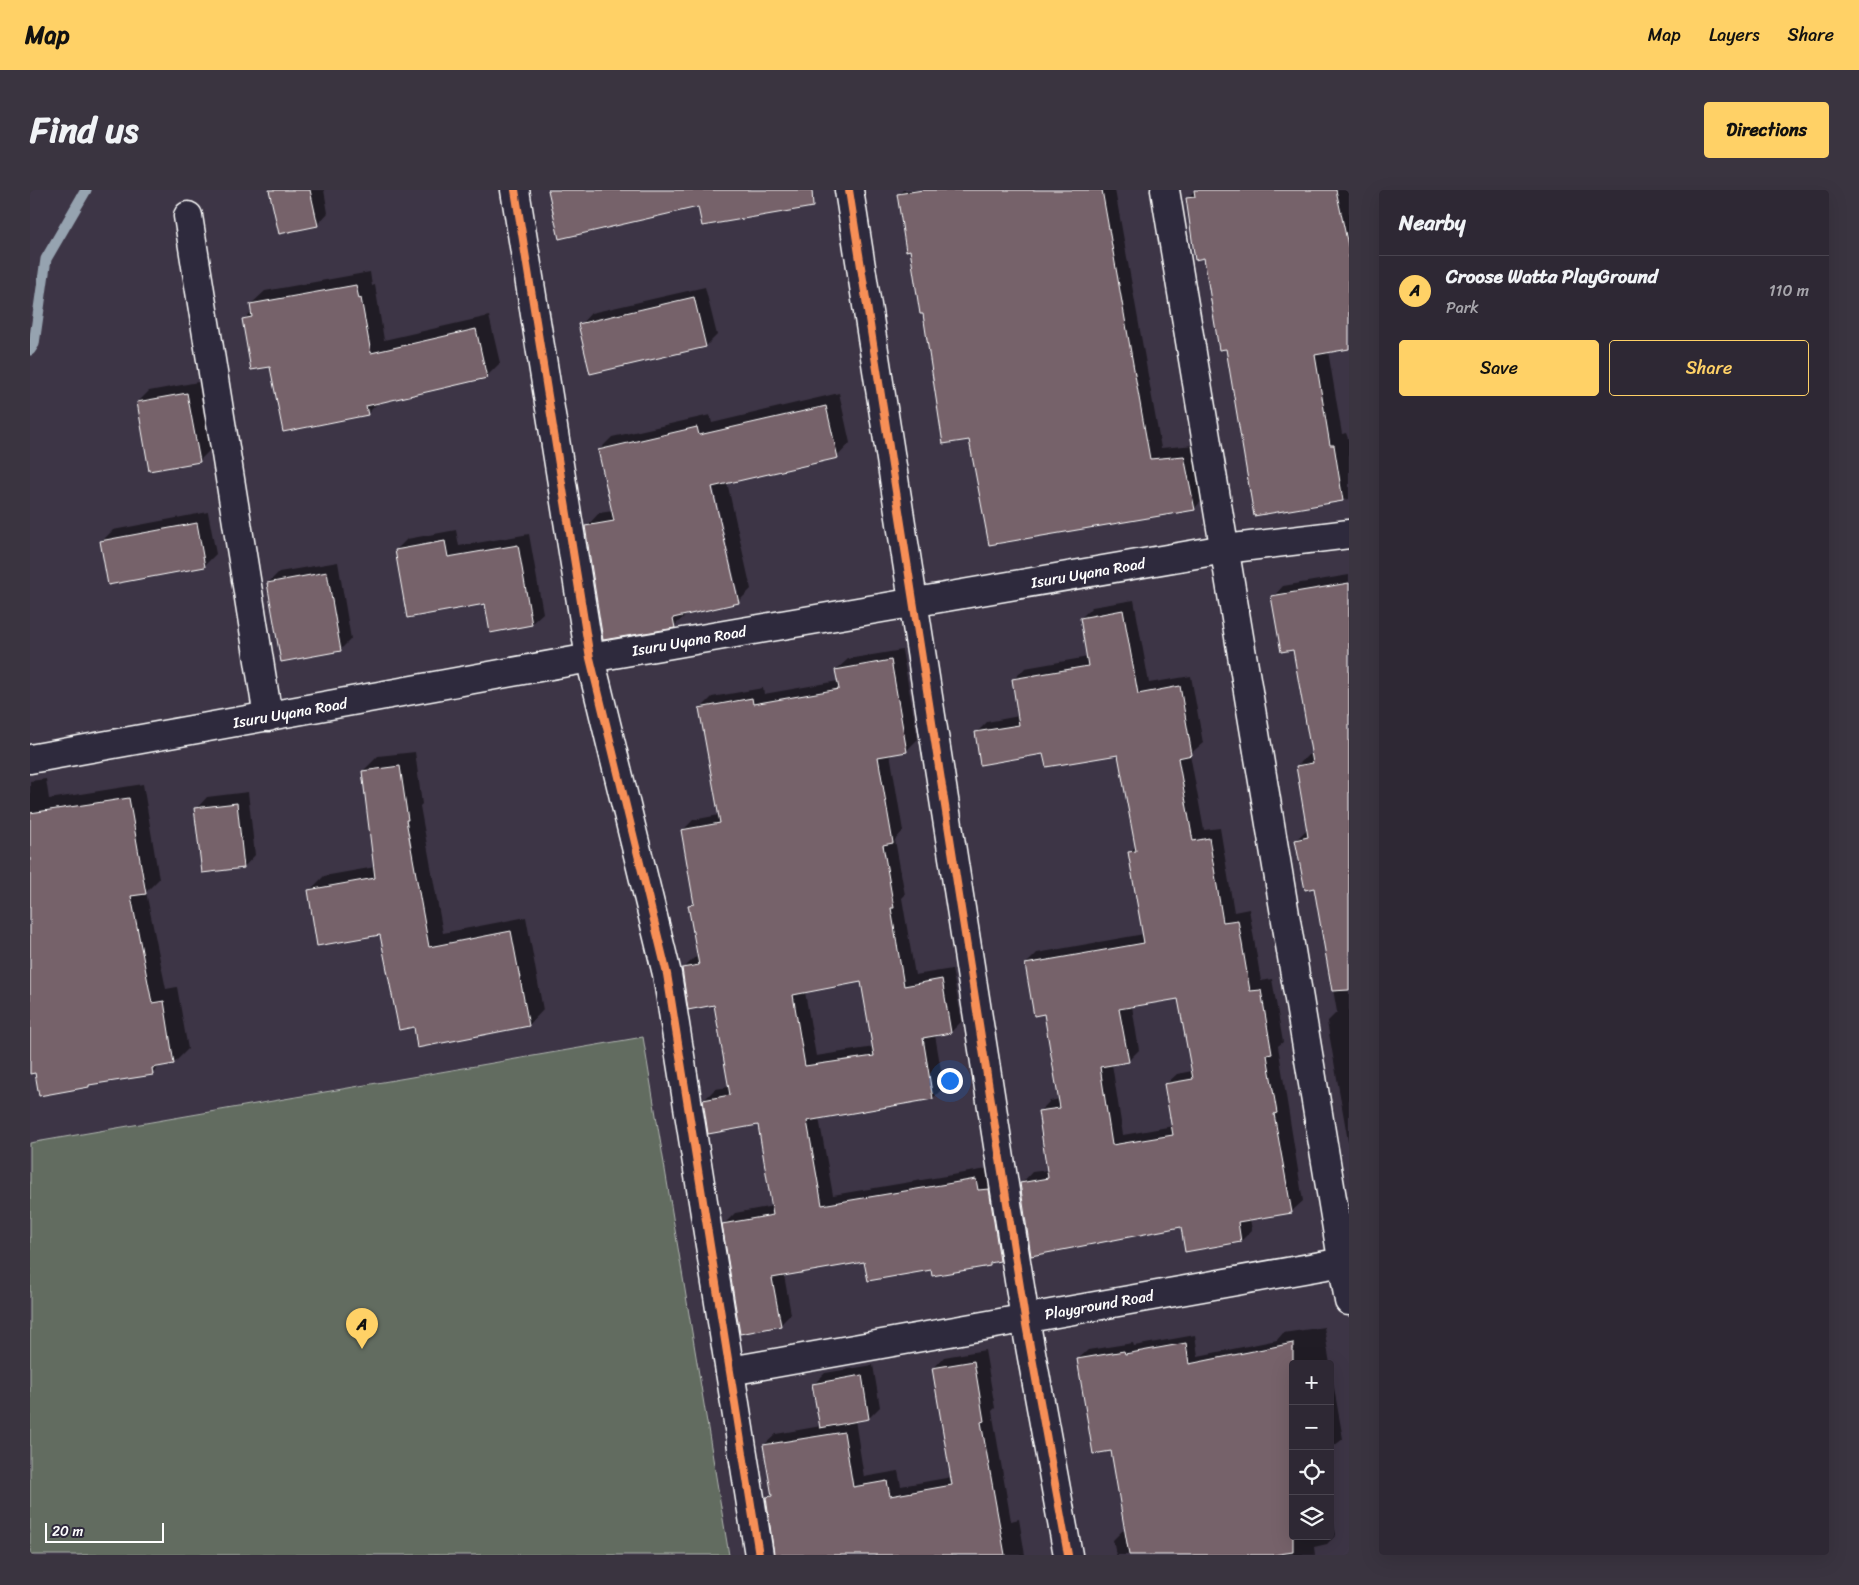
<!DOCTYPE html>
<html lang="en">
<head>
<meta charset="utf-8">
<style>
	:root { --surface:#2e2834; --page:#3a3440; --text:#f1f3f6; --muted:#a7a6ac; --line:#49444f; --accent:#ffd166 }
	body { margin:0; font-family:Sriracha,sans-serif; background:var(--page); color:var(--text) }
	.controls { position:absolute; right:15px; bottom:15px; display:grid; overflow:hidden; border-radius:5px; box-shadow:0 5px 20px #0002 }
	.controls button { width:45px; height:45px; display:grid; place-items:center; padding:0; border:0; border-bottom:1px solid var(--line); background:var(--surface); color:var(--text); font:25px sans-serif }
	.scale { position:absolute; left:15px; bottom:12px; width:119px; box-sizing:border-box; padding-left:5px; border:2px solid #fff; border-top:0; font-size:14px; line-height:18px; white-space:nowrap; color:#fff; -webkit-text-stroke:4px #2f2a3d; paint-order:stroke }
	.you { position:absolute; left:919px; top:890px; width:18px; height:18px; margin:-12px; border:4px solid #fff; border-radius:50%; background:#1a73e8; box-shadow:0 0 0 8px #1a73e833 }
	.badge { display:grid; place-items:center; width:32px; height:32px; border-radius:50%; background:var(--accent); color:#111; font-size:16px; font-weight:700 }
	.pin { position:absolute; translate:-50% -41px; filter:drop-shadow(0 1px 2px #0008) }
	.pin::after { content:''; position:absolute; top:26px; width:18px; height:15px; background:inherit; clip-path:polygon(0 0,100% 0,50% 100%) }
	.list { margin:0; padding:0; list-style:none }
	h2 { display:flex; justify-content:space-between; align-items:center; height:65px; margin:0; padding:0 20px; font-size:21px }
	h2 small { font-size:16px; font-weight:400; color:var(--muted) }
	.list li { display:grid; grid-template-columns:32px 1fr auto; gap:15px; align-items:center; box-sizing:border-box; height:70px; padding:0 20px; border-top:1px solid var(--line) }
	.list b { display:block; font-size:19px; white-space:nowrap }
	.list p { margin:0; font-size:16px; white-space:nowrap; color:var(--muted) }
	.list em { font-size:16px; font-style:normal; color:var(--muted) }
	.actions { display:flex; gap:10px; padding:15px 20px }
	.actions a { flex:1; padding:11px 0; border:1px solid var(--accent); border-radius:5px; text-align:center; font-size:18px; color:var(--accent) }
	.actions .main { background:var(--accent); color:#111 }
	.icon { flex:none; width:28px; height:28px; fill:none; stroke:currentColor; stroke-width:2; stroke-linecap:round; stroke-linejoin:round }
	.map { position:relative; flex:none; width:1319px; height:1365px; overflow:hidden; border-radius:5px }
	header { display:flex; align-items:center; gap:30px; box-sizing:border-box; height:70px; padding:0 25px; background:var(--accent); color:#111 }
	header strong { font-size:24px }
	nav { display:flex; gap:28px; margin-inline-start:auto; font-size:18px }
	.intro { display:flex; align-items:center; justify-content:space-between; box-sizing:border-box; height:120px; padding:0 30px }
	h1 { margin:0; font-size:35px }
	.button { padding:12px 22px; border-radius:5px; background:var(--accent); color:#111; font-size:18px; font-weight:700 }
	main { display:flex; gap:30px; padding:0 30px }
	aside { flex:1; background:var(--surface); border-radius:5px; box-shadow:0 5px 20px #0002 }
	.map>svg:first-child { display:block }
</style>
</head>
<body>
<header>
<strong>Map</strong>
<nav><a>Map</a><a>Layers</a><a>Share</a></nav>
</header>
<div class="intro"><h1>Find us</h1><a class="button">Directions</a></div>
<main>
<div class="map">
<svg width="1319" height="1365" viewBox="0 0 1319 1365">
	<rect width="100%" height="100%" fill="#3d3546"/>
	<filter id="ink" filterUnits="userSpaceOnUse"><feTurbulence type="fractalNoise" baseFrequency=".02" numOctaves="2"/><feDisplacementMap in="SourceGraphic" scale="10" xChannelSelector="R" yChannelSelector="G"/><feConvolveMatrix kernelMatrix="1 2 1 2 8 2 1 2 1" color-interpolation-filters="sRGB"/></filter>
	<g filter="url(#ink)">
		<path fill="#626c61" stroke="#b0b6b0" d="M 613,847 L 699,1365 L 0,1365 L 0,953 Z"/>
		<g fill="#0007" fill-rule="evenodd">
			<path d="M 240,0 L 294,0 L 298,23 L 287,35 Z"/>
			<path d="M 873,0 L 1085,0 L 1131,258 L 1165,255 L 1175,307 L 1164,319 L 940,249 L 894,122 L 868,5 Z"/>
			<path d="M 1165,0 L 1319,0 L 1319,158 L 1298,161 L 1312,244 L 1316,243 L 1319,251 L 1319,309 L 1225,325 L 1197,158 L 1175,67 L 1158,8 Z"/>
			<path d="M 340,82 L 342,96 L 345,95 L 354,150 L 459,126 L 470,173 L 456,187 L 350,211 L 337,224 L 241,175 L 214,130 L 222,121 L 221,114 L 235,101 Z"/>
			<path d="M 675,97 L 687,145 L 676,156 L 550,135 L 561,123 Z"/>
			<path d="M 168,192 L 180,260 L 169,271 L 108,212 L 119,201 Z"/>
			<path d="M 809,203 L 820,253 L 807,267 L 697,292 L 721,399 L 708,412 L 657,424 L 644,436 L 556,337 L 569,323 L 583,321 L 569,260 L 582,247 L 680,225 L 682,233 ZM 679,291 L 682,291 L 708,404 L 705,404 Z"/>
			<path d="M 178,322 L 186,364 L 175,375 L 71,352 L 83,340 Z"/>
			<path d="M 426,340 L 429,356 L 499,344 L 513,423 L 501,434 L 456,412 L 366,360 L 377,349 Z"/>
			<path d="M 308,372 L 321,449 L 310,460 L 238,393 L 249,382 Z"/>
			<path d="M 1319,385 L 1319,951 L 1318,951 L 1297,832 L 1307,822 L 1285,697 L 1266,650 L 1277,639 L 1267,576 L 1278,565 L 1282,565 L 1264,459 L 1243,407 L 1253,396 Z"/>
			<path d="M 1104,410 L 1119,493 L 1161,486 L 1173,553 L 1160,564 L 1174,640 L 1190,638 L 1204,722 L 1219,719 L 1231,791 L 1242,789 L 1253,852 L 1248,856 L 1273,1011 L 1261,1022 L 1220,1029 L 1222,1040 L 1211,1051 L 991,994 L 1002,982 L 1018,980 L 1009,922 L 1020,911 L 1030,909 L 1015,823 L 996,774 L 1007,763 L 1114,744 L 1099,663 L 1106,656 L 1089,564 L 1014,562 L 946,543 L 957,532 L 989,526 L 983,490 L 995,478 L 1058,467 L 1051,428 L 1062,417 ZM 1149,807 L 1162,881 L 1147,884 L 1135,895 L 1143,936 L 1093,945 L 1082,874 L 1098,871 L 1109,860 L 1102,816 Z"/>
			<path d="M 872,460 L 888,549 L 877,560 L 860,563 L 873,641 L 865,650 L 875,705 L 872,708 L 885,785 L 922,779 L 932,831 L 921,842 L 905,845 L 914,897 L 903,908 L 789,928 L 803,1005 L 957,979 L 959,990 L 970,988 L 981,1059 L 970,1070 L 964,1071 L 960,1075 L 902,1078 L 835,1070 L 754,1085 L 761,1124 L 750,1135 L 694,1034 L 705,1023 L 743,1016 L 729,934 L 674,910 L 685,899 L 699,897 L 685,814 L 653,779 L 664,768 L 668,767 L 659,716 L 665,711 L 652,641 L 663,630 L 689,625 L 671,518 L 682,507 L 733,498 L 734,504 L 808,491 L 806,480 L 818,469 ZM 832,791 L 844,857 L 786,866 L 775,802 Z"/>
			<path d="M 385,562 L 392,614 L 390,616 L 413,743 L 496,727 L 513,820 L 499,835 L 388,856 L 385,836 L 351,744 L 280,700 L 294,686 L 345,677 L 333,581 L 348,566 Z"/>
			<path d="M 16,589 L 19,609 L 113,594 L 129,689 L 116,702 L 136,799 L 147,797 L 158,859 L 144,873 L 131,875 L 122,884 L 61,893 L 58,896 L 6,882 L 0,883 L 0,591 Z"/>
			<path d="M 218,602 L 225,665 L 214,677 L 166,619 L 177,607 Z"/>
			<path d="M 1294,1137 L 1300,1174 L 1263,1174 L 1263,1346 L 1300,1346 L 1300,1313 L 1306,1345 L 1297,1354 L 1284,1357 L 1285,1365 L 1086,1365 L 1083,1350 L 1092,1341 L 1096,1340 L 1082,1259 L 1048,1169 L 1058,1160 L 1103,1153 L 1104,1156 L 1165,1145 L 1168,1166 L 1247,1150 L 1253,1143 Z"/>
			<path d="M 955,1160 L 965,1218 L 962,1221 L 981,1331 L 989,1329 L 995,1365 L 773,1365 L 737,1308 L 742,1303 L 734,1255 L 746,1244 L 791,1236 L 784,1194 L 795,1183 L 843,1175 L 850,1217 L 839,1228 L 825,1230 L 834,1287 L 868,1281 L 871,1296 L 922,1287 L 903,1179 L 914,1167 Z"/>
			<path d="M 1300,1175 L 1313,1249 L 1300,1259 Z"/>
		</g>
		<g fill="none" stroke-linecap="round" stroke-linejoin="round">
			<path stroke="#96a3b0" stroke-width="11" d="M 0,160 L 4,154 L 16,69 L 56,0"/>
		</g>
		<g fill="#76626b" stroke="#fff" fill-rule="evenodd">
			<path d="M 239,0 L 280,0 L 288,36 L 249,44 Z"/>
			<path d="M 518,0 L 782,0 L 783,17 L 672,36 L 668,17 L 529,49 Z"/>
			<path d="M 893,0 L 1072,0 L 1120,269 L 1154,266 L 1165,320 L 959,355 L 939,250 L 913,254 L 893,124 L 890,124 L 880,60 L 876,61 L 867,4 Z"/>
			<path d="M 1164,0 L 1306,0 L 1319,60 L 1319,159 L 1285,165 L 1300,255 L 1304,255 L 1313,311 L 1224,326 L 1196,159 L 1189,160 L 1174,68 L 1165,70 L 1156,8 L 1165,7 Z"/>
			<path d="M 326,95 L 329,109 L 331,108 L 341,163 L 446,139 L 457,188 L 336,216 L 338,225 L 253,242 L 240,177 L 221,180 L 212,129 L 222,127 L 220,114 Z"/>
			<path d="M 664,107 L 676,157 L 560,184 L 548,134 Z"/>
			<path d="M 157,203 L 170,272 L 119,281 L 107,212 Z"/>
			<path d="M 796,216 L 808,268 L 682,297 L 709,413 L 643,428 L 645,438 L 573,450 L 555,336 L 584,331 L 568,260 L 667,237 L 669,245 Z"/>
			<path d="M 167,333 L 175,377 L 78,395 L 70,351 Z"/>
			<path d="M 415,351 L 418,367 L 488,355 L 502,435 L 460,443 L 455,414 L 377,428 L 365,360 Z"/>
			<path d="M 297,382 L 311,461 L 251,472 L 237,393 Z"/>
			<path d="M 1319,393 L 1319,800 L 1302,801 L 1284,698 L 1275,700 L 1265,650 L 1278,647 L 1266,576 L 1283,573 L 1263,460 L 1251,462 L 1241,406 Z"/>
			<path d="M 1093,420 L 1108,504 L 1150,496 L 1162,565 L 1148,568 L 1163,651 L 1179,648 L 1193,732 L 1208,730 L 1220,801 L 1231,800 L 1242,864 L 1237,865 L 1247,923 L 1244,924 L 1262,1023 L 1208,1032 L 1211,1052 L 1155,1062 L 1151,1037 L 1001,1066 L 990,993 L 1018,988 L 1008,921 L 1030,918 L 1014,824 L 1004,826 L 995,774 L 1114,753 L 1098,662 L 1106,661 L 1088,565 L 1016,577 L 1013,564 L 950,575 L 945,542 L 989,535 L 982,489 L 1058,476 L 1050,428 ZM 1148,809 L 1163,889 L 1134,894 L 1143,945 L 1082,955 L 1070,877 L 1099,872 L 1089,819 Z"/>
			<path d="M 861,470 L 877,562 L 848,567 L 863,653 L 853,655 L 864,718 L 861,718 L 874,796 L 912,789 L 921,843 L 893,848 L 903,909 L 777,931 L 792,1015 L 946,989 L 948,1000 L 959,999 L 970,1071 L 960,1073 L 960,1076 L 902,1086 L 901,1080 L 838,1091 L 834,1072 L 742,1088 L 751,1136 L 710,1144 L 692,1034 L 743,1025 L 728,935 L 678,944 L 673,910 L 700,905 L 684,815 L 658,820 L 652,778 L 669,775 L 658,715 L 664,714 L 651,640 L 690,633 L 669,518 L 722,508 L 723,514 L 809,499 L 805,480 ZM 831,792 L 844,866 L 775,876 L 763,805 Z"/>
			<path d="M 370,576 L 378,630 L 376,630 L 399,757 L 481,741 L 499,836 L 387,858 L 384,837 L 369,840 L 350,745 L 287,756 L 278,700 L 345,688 L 332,581 Z"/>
			<path d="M 99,608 L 116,704 L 101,706 L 122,813 L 134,811 L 144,874 L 122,878 L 123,885 L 59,895 L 59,897 L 9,906 L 5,883 L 0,884 L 0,623 Z"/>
			<path d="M 207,613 L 214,678 L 172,683 L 164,618 Z"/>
			<path d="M 1156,1153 L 1159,1174 L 1263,1153 L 1263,1362 L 1243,1365 L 1099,1365 L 1081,1261 L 1063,1264 L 1047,1169 L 1094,1161 L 1095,1164 Z"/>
			<path d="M 944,1171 L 954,1231 L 951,1232 L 975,1365 L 744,1365 L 736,1307 L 742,1306 L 733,1255 L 814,1242 L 823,1297 L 857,1291 L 860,1306 L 922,1295 L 902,1178 Z"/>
			<path d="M 832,1185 L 839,1229 L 790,1238 L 782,1194 Z"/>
		</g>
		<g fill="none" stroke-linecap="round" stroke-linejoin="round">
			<defs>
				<g id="minor">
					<path d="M 485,0 L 560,468 L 637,784 L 729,1365"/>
					<path d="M 819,0 L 995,1129 L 1038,1365"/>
					<path d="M 1135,0 L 1319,1111"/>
					<path d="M 158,26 L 238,527"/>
					<path d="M 0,569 L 560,468 L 1195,359 L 1319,344"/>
					<path d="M 700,1181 L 1319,1071"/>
				</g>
			</defs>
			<use href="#minor" stroke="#fff" stroke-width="31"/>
			<use href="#minor" stroke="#2f2a3d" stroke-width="28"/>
			<defs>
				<g id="cycleway">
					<path d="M 485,0 L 560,468 L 637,784 L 729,1365"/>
					<path d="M 819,0 L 995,1129 L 1038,1365"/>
				</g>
			</defs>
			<use href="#cycleway" stroke="#2f2a3d" stroke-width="11"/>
			<use href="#cycleway" stroke="#f78f57" stroke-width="8"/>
		</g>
	</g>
	<g text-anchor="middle" stroke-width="4" stroke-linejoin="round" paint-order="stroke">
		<g font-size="15" fill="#fff" stroke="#2f2a3d">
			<text transform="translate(1058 383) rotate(-10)" y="5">Isuru Uyana Road</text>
			<text transform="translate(659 451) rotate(-10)" y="5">Isuru Uyana Road</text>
			<text transform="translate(260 523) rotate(-10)" y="5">Isuru Uyana Road</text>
			<text transform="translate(1069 1115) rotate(-10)" y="5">Playground Road</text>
		</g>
	</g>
</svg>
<div class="controls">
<button>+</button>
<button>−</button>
<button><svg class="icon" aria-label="locate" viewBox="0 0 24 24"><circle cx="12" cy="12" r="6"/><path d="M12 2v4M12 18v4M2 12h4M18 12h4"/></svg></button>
<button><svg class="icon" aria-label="layers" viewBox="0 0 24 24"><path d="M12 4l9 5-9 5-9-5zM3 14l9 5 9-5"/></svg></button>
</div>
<div class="scale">20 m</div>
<div class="you"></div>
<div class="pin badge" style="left:332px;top:1159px">A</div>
</div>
<aside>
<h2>Nearby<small></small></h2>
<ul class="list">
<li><span class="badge">A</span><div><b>Croose Watta PlayGround</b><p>Park</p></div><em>110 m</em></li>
</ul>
<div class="actions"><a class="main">Save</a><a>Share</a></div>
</aside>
</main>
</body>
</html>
